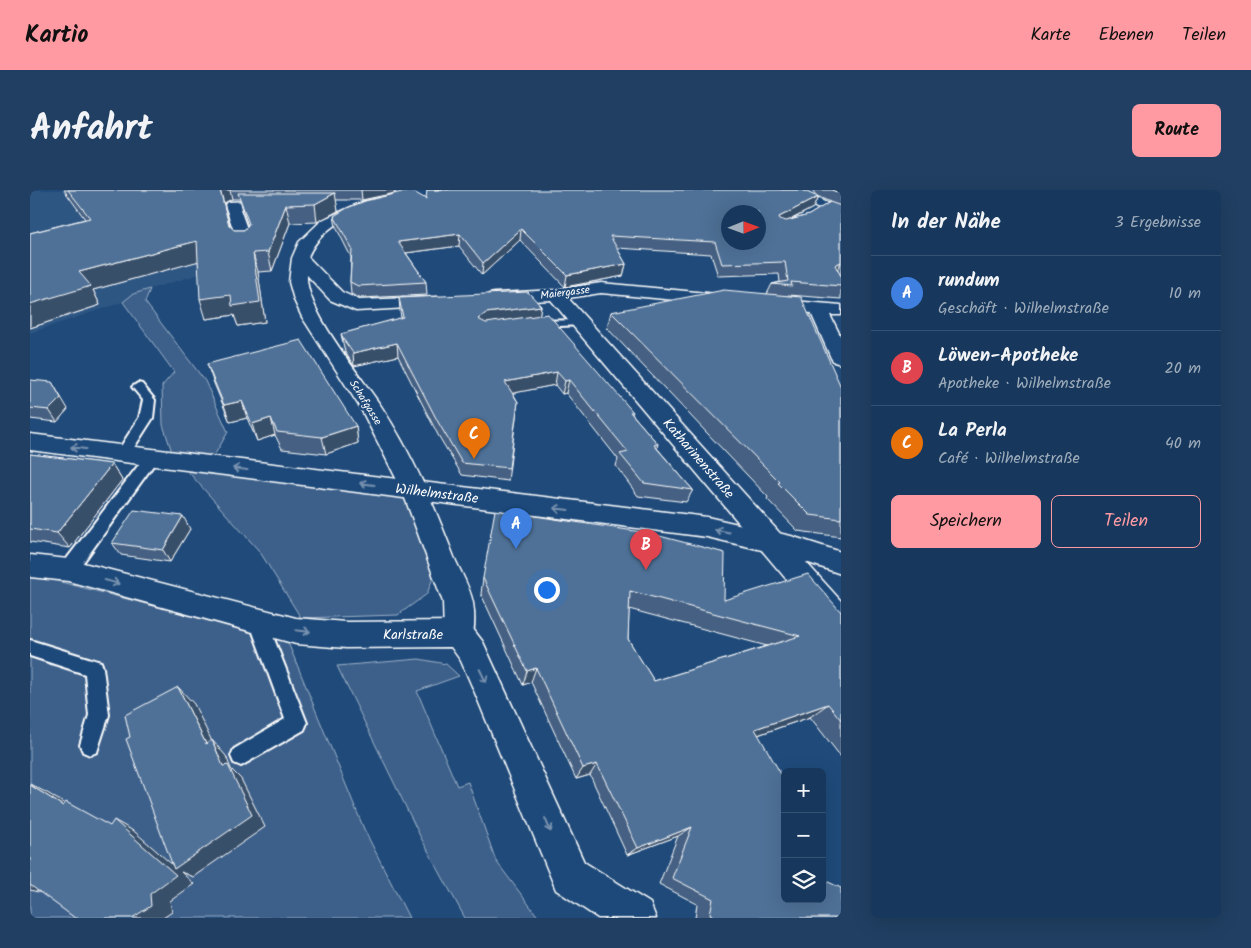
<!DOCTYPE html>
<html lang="de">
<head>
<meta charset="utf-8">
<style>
	:root { --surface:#17385c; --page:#203f62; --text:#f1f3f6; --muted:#9eacbb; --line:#365272; --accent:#ff9aa2 }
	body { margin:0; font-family:Kalam,sans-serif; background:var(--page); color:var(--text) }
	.controls { position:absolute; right:15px; bottom:15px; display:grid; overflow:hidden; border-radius:8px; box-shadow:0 5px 20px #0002 }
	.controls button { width:45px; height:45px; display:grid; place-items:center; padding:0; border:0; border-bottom:1px solid var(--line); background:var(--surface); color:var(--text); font:25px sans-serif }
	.compass { position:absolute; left:691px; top:15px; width:45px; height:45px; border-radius:50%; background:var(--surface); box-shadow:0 5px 20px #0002; rotate:89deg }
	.you { position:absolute; left:516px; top:399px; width:18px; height:18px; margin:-12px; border:4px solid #fff; border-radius:50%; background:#1a73e8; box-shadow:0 0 0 8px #1a73e833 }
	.badge { display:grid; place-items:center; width:32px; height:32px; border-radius:50%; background:var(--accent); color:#fff; font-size:16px; font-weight:700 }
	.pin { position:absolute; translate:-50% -41px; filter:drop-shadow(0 1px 2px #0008) }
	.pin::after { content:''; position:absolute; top:26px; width:18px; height:15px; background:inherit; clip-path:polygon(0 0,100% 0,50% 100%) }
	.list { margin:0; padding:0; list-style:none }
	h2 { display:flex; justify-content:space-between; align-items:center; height:65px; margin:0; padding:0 20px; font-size:21px }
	h2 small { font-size:16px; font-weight:400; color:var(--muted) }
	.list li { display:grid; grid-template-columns:32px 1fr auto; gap:15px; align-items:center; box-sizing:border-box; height:75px; padding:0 20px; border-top:1px solid var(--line) }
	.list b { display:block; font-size:19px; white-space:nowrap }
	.list p { margin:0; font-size:16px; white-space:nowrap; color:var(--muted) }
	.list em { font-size:16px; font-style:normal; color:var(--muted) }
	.actions { display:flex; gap:10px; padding:15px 20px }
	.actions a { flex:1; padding:11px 0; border:1px solid var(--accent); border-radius:8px; text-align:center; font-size:18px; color:var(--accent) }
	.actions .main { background:var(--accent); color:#111 }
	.icon { flex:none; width:28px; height:28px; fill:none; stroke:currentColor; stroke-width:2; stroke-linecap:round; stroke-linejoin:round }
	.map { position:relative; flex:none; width:811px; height:728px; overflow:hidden; border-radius:8px }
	header { display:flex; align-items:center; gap:30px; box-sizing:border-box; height:70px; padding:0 25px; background:var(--accent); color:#111 }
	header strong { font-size:24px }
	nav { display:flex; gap:28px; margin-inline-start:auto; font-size:18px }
	.intro { display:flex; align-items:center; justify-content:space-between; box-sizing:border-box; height:120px; padding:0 30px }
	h1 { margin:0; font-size:35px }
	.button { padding:12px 22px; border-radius:8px; background:var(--accent); color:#111; font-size:18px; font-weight:700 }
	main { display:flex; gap:30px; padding:0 30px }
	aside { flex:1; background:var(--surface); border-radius:8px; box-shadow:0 5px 20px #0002 }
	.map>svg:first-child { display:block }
</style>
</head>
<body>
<header>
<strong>Kartio</strong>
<nav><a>Karte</a><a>Ebenen</a><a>Teilen</a></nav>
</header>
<div class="intro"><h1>Anfahrt</h1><a class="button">Route</a></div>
<main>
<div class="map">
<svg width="811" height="728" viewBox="0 0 811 728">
	<rect width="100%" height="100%" fill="#1f4a7a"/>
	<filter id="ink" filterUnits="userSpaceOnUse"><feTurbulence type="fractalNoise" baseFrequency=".02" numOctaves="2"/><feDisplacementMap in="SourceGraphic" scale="10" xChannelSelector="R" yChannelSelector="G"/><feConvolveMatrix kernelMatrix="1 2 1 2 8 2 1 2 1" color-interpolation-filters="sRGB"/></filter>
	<g filter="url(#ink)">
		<path fill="#2e5683" d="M 0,0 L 156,0 L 207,73 L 103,104 L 93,112 L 0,143 Z"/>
		<g fill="#3c618b" stroke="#9eb0c5">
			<path d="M 120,99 L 115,112 L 175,191 L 198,242 L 181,271 L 143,265 L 133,235 L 132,196 L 144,182 L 93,112 L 103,104 Z"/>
			<path d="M 153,276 L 379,304 L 404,385 L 397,404 L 368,425 L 271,428 L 230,362 Z"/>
			<path d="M 0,387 L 19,389 L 257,450 L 334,639 L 379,728 L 0,728 Z"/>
			<path d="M 389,469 L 416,474 L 429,486 L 387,501 L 427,596 L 438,592 L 466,671 L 509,728 L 435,728 L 391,648 L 307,476 Z"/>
		</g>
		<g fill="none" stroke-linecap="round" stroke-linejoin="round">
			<defs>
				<g id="lane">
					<path d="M 551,130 L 555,131 L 556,133 L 555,135 L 504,137 L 498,134 L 504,131 Z"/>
					<path d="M 108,193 L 112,194 L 125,210 L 123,228 L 98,267 L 88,267 L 86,264 L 109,228 L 113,210 L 102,197 Z"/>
					<path d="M 122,262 L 127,264 L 129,267 L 127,270 L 44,385 L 38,387 L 32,385 L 30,380 L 32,375 L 117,264 Z"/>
					<path d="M 228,423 L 234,426 L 237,431 L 277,533 L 274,540 L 211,576 L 204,573 L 201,566 L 204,559 L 255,529 L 219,431 L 222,426 Z"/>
					<path d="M 0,450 L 71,472 L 73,478 L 79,525 L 67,562 L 60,565 L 53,562 L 50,555 L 59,525 L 55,484 L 0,466 Z"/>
				</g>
				<g id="street">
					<path d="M 391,0 L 418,0 L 411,4 C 365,13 299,18 278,67 L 312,102 L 329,110 L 407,107 L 413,108 L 416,112 L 413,116 L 326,121 L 300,110 L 277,85 C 275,120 331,186 351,216 C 382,263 404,315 424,367 C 430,381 440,397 443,413 C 445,426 445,442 440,453 L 429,457 L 418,453 L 414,444 L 413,412 L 372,300 L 331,219 L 272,127 L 264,110 L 259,92 L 262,68 L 269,52 L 292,30 L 332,12 Z"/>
					<path d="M 248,10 L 255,14 L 253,17 L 210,19 L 222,53 L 219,56 L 209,56 L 195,15 L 197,12 Z"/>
					<path d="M 571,93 L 698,105 L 704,106 L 707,110 L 704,114 L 698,115 L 571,103 L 538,108 L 811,411 L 811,445 L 800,441 L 521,110 L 465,113 L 459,112 L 456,108 L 459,104 L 465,103 L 526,100 Z"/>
					<path d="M 739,109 L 811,115 L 811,125 L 800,125 L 811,147 L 811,174 L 804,172 L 801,168 L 781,123 L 733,118 L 730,114 L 733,110 Z"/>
				</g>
				<g id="secondary">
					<path d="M 752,0 L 770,0 L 811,20 L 811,29 L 754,3 Z"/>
					<path d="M 0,244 L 677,327 L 761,346 L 811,362 L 811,384 L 761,367 L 677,347 L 0,260 Z"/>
					<path d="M 0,365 L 38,369 L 266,428 L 316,432 L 429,431 L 440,435 L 453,452 L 554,672 L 620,713 L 626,728 L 568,728 L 526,700 L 445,503 L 431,471 L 421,457 L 316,458 L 266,454 L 38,391 L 0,387 Z"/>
				</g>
			</defs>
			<use href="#lane" stroke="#fff" stroke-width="4"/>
			<use href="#street" stroke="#fff" stroke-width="3"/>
			<use href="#secondary" stroke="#fff" stroke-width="3"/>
			<use href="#lane" fill="#1f4a7a" fill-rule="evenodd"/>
			<use href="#street" fill="#1f4a7a" fill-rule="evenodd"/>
			<use href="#secondary" fill="#1f4a7a" fill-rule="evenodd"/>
		</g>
		<g fill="#456182" stroke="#fff" fill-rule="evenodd">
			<path d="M 34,0 L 365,0 L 365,3 L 332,10 L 306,10 L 308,21 L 287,32 L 260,33 L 242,81 L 228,82 L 235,132 L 208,136 L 204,125 L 176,129 L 168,71 L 63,100 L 70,115 L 0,138 L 0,43 L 55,29 ZM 202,9 L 210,9 L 213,21 L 218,36 L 214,40 L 204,40 L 200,36 L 194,13 Z"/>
			<path d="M 782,0 L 811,0 L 811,109 L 758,105 L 757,106 L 811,197 L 811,347 L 768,341 L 737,309 L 738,307 L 577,138 L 581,122 L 737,104 L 742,94 L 750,92 L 749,84 L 688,86 L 681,64 L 587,58 L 596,74 L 593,86 L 535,97 L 490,50 L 452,85 L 429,56 L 376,63 L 396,92 L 397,105 L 329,108 L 321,104 L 320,92 L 321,67 L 306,37 L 304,26 L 396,9 L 788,7 L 783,18 L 761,30 L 779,25 L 800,12 L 787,6 Z"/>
			<path d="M 369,108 L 511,116 L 509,126 L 603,222 L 602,224 L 628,254 L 627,258 L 663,300 L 656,312 L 608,306 L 586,276 L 588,269 L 536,203 L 532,204 L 525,195 L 483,203 L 488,212 L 478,291 L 432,285 L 408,245 L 368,166 L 324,176 L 315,162 L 311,144 L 371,128 L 370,121 Z"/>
			<path d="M 177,174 L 326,236 L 328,253 L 296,264 L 252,259 L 245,245 L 227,251 L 217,228 L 200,232 L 183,191 Z"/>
			<path d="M 0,190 L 38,219 L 27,232 L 0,229 Z"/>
			<path d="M 0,264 L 82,274 L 92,290 L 40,358 L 0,352 Z"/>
			<path d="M 160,339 L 140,372 L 91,365 L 82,353 Z"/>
			<path d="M 453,388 L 694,410 L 811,422 L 811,567 L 780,527 L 728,545 L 755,709 L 811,728 L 665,728 L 667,714 L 629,694 L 648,646 L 597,665 L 560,585 L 546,589 L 501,492 L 493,495 L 451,404 ZM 599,419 L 737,456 L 624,491 L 598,449 Z"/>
		</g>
		<g fill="#384f6a" stroke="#fff">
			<path d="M 190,0 L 200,0 L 202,9 L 194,13 Z"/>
			<path d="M 331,0 L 365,0 L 365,3 L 332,10 Z"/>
			<path d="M 305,3 L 308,21 L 287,32 L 285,14 Z"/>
			<path d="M 788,7 L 783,18 L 744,38 L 749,27 Z"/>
			<path d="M 256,15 L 260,33 L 242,81 L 238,62 Z"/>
			<path d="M 491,39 L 490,50 L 452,85 L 453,73 Z"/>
			<path d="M 430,44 L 429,56 L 368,64 L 368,52 Z"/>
			<path d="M 167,51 L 173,70 L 63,100 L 70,115 L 0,138 L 0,114 L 49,82 Z"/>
			<path d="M 223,63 L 228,82 L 235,132 L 208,136 L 204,125 L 176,129 L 170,109 Z"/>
			<path d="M 811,72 L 811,73 L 805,83 L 805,75 Z"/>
			<path d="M 596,74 L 593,86 L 535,97 L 537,85 Z"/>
			<path d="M 511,116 L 509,128 L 455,136 L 448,129 L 456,123 Z"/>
			<path d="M 367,153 L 368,166 L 324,176 L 323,163 Z"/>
			<path d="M 527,182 L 525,195 L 474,205 L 475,192 Z"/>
			<path d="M 539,190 L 536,203 L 532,204 L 535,191 Z"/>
			<path d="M 22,192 L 38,219 L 27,232 L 19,220 Z"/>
			<path d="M 212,211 L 217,228 L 200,232 L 194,215 Z"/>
			<path d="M 241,228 L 245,245 L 227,251 L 222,234 Z"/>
			<path d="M 326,236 L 328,253 L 296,264 L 292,247 Z"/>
			<path d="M 82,274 L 92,290 L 40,358 L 27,343 Z"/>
			<path d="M 153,326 L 160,339 L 140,372 L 133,360 Z"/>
			<path d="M 506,478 L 501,492 L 493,495 L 497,481 Z"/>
			<path d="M 148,497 L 164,514 L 188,564 L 182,550 L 196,566 L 201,579 L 211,589 L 235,637 L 163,687 L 151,682 L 164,694 L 140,711 L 142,722 L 133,728 L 102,728 L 84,630 L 105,642 L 146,678 L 193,576 L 176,554 Z"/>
			<path d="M 798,514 L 780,527 L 710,551 L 725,539 Z"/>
			<path d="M 567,574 L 560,585 L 546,589 L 553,578 Z"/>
			<path d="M 0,594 L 19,604 L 57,628 L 33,616 L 0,595 Z"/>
			<path d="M 662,637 L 648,646 L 597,665 L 608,658 Z"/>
			<path d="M 0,692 L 16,704 L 0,700 Z"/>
		</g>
		<g fill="#507197" stroke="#fff" fill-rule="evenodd">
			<path d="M 38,0 L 190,0 L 199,35 L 204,40 L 214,40 L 219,34 L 208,3 L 305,3 L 285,14 L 256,15 L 238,62 L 223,63 L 230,112 L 202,116 L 201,105 L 170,109 L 167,51 L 49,82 L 61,96 L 0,114 L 0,43 L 60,28 Z"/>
			<path d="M 380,0 L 396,9 L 397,0 L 772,0 L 788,7 L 749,27 L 750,29 L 756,31 L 779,25 L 800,12 L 811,16 L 811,72 L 805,75 L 811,86 L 811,96 L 761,92 L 762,96 L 742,94 L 758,91 L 755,72 L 692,74 L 685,52 L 580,46 L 596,74 L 537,85 L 491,39 L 453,73 L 430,44 L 368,52 L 396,92 L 328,96 L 320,92 L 322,59 L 304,26 L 317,18 L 335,11 ZM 698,22 L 728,22 L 728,52 L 698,52 Z"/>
			<path d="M 802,0 L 811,0 L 811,4 Z"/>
			<path d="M 694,100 L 771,107 L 811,197 L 811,329 L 780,325 L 748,293 L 750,292 L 581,122 Z"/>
			<path d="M 498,102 L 511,116 L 456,123 L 448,129 L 456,133 L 518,124 L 603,222 L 600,222 L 628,254 L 624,255 L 663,300 L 614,293 L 590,264 L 598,262 L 539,190 L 535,191 L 527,182 L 475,192 L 488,212 L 479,278 L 432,273 L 408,232 L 367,153 L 323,163 L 313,149 L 311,144 L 373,127 L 369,108 Z"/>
			<path d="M 271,150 L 326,236 L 292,247 L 247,242 L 241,228 L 222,234 L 212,211 L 194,215 L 177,174 Z"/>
			<path d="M 0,190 L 22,192 L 31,208 L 19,220 L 0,218 Z"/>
			<path d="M 0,264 L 82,274 L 27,343 L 0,339 Z"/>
			<path d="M 104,320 L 153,326 L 133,360 L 82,353 Z"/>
			<path d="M 465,320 L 618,343 L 695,363 L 694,410 L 778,384 L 811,422 L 811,530 L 798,514 L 725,539 L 755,591 L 755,709 L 792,709 L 792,689 L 811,698 L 811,728 L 687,728 L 680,724 L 683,709 L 642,688 L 662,637 L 608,658 L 567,574 L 553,578 L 506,478 L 497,481 L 453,388 ZM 600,401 L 770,446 L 624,491 L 598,449 Z"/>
			<path d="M 148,497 L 176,554 L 182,550 L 193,576 L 198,575 L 222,625 L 144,679 L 96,549 L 100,547 L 95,525 Z"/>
			<path d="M 0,595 L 33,616 L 36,612 L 80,636 L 84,630 L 146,685 L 120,704 L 121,716 L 102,728 L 45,728 L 0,695 Z"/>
		</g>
		<defs><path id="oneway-shaft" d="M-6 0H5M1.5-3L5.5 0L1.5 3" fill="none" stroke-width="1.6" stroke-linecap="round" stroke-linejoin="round" transform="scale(1.25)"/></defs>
		<g stroke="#7992af">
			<use href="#oneway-shaft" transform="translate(48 258) rotate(-173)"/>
			<use href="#oneway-shaft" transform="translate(210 279) rotate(-172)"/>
			<use href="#oneway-shaft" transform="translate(337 294) rotate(-173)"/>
			<use href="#oneway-shaft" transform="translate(531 319) rotate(-173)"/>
			<use href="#oneway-shaft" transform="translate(692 341) rotate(-168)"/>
			<use href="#oneway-shaft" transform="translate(82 392) rotate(15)"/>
			<use href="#oneway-shaft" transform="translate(273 441) rotate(6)"/>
			<use href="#oneway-shaft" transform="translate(453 486) rotate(64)"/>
			<use href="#oneway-shaft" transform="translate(518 635) rotate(67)"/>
		</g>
	</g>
	<g text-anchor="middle" stroke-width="4.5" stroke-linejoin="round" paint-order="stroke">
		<g font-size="11" fill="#fff" stroke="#1f4a7a">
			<text transform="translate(535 102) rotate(-7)" y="4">Maiergasse</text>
			<text transform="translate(336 212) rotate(58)" y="4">Schafgasse</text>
		</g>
		<g font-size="14" fill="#fff" stroke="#1f4a7a">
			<text transform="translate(669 268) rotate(49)" y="5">Katharinenstraße</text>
			<text transform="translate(407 303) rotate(7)" y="5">Wilhelmstraße</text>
			<text x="383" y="449">Karlstraße</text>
		</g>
	</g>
</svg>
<div class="controls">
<button>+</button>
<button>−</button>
<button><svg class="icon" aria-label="layers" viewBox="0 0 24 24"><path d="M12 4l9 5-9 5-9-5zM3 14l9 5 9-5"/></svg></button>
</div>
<svg class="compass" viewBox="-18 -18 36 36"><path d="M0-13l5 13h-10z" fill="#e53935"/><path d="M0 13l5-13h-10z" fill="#9eacbb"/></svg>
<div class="you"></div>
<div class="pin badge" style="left:486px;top:359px;background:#3f7fe0">A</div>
<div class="pin badge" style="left:616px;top:380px;background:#e0444e">B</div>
<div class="pin badge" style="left:444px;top:269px;background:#e8710a">C</div>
</div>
<aside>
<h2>In der Nähe<small>3 Ergebnisse</small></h2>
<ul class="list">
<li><span class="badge" style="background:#3f7fe0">A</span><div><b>rundum</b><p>Geschäft · Wilhelmstraße</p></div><em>10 m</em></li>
<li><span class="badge" style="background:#e0444e">B</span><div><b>Löwen-Apotheke</b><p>Apotheke · Wilhelmstraße</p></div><em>20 m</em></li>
<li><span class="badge" style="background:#e8710a">C</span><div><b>La Perla</b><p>Café · Wilhelmstraße</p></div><em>40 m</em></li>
</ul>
<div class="actions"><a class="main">Speichern</a><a>Teilen</a></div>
</aside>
</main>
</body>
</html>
